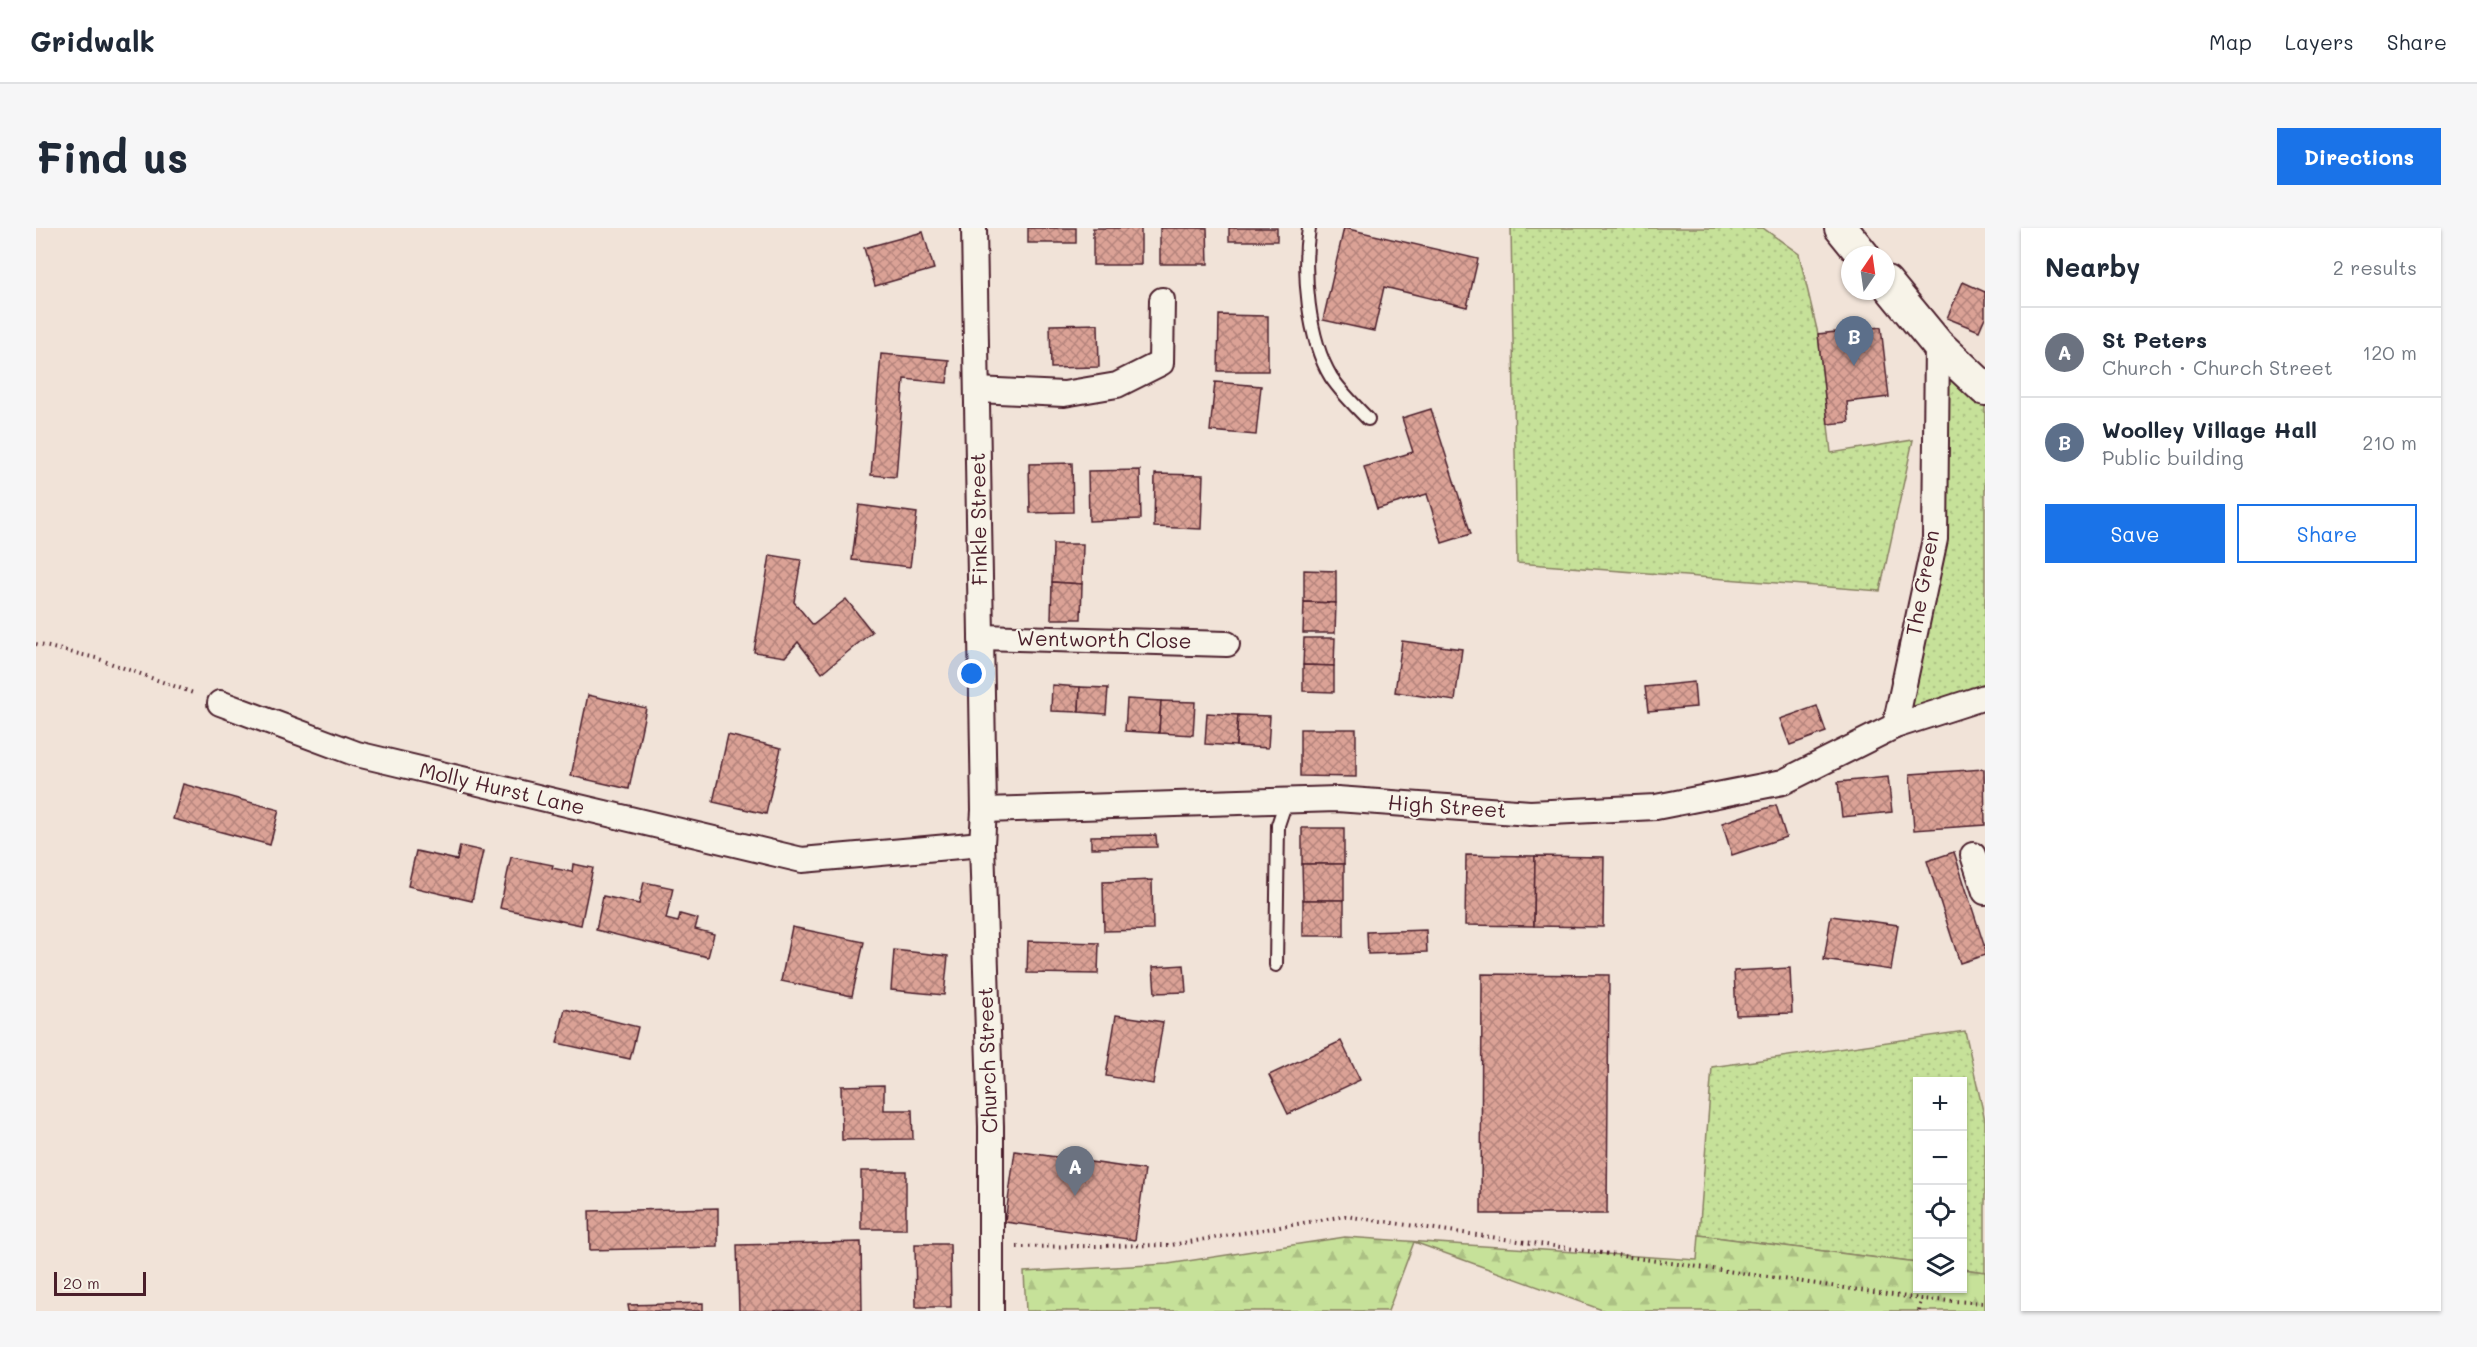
<!DOCTYPE html>
<html lang="en">
<head>
<meta charset="utf-8">
<style>
	:root { --surface:#fff; --page:#f6f6f7; --text:#1f2937; --muted:#747a83; --line:#e0e1e3; --accent:#1a73e8 }
	body { margin:0; font-family:Mali,sans-serif; background:var(--page); color:var(--text) }
	.controls { position:absolute; right:18px; bottom:18px; display:grid; overflow:hidden; border-radius:0px; box-shadow:0 2px 4px #0004 }
	.controls button { width:54px; height:54px; display:grid; place-items:center; padding:0; border:0; border-bottom:2px solid var(--line); background:var(--surface); color:var(--text); font:30px sans-serif }
	.compass { position:absolute; left:1805px; top:18px; width:54px; height:54px; border-radius:50%; background:var(--surface); box-shadow:0 2px 4px #0004; rotate:13deg }
	.scale { position:absolute; left:18px; bottom:15px; width:92px; box-sizing:border-box; padding-left:6px; border:3px solid #4a1f2b; border-top:0; font-size:16px; line-height:21px; white-space:nowrap; color:#4a1f2b; -webkit-text-stroke:4px #f7f3e8; paint-order:stroke }
	.you { position:absolute; left:936px; top:446px; width:21px; height:21px; margin:-15px; border:4px solid #fff; border-radius:50%; background:#1a73e8; box-shadow:0 0 0 9px #1a73e833 }
	.badge { display:grid; place-items:center; width:39px; height:39px; border-radius:50%; background:var(--accent); color:#fff; font-size:20px; font-weight:700 }
	.pin { position:absolute; translate:-50% -50px; filter:drop-shadow(0 2px 3px #0008) }
	.pin::after { content:''; position:absolute; top:32px; width:21px; height:18px; background:inherit; clip-path:polygon(0 0,100% 0,50% 100%) }
	.list { margin:0; padding:0; list-style:none }
	h2 { display:flex; justify-content:space-between; align-items:center; height:78px; margin:0; padding:0 24px; font-size:26px }
	h2 small { font-size:20px; font-weight:400; color:var(--muted) }
	.list li { display:grid; grid-template-columns:39px 1fr auto; gap:18px; align-items:center; box-sizing:border-box; height:90px; padding:0 24px; border-top:2px solid var(--line) }
	.list b { display:block; font-size:22px; white-space:nowrap }
	.list p { margin:0; font-size:20px; white-space:nowrap; color:var(--muted) }
	.list em { font-size:20px; font-style:normal; color:var(--muted) }
	.actions { display:flex; gap:12px; padding:18px 24px }
	.actions a { flex:1; padding:14px 0; border:2px solid var(--accent); border-radius:0px; text-align:center; font-size:21px; color:var(--accent) }
	.actions .main { background:var(--accent); color:#fff }
	.icon { flex:none; width:33px; height:33px; fill:none; stroke:currentColor; stroke-width:2; stroke-linecap:round; stroke-linejoin:round }
	.map { position:relative; flex:none; width:1949px; height:1083px; overflow:hidden; border-radius:0px }
	header { display:flex; align-items:center; gap:36px; box-sizing:border-box; height:84px; padding:0 30px; background:var(--surface); border-bottom:2px solid var(--line) }
	header strong { font-size:28px }
	nav { display:flex; gap:33px; margin-inline-start:auto; font-size:21px }
	.intro { display:flex; align-items:center; justify-content:space-between; box-sizing:border-box; height:144px; padding:0 36px }
	h1 { margin:0; font-size:42px }
	.button { padding:15px 27px; border-radius:0px; background:var(--accent); color:#fff; font-size:21px; font-weight:700 }
	main { display:flex; gap:36px; padding:0 36px }
	aside { flex:1; background:var(--surface); border-radius:0px; box-shadow:0 2px 4px #0004 }
	.map>svg:first-child { display:block }
</style>
</head>
<body>
<header>
<strong>Gridwalk</strong>
<nav><a>Map</a><a>Layers</a><a>Share</a></nav>
</header>
<div class="intro"><h1>Find us</h1><a class="button">Directions</a></div>
<main>
<div class="map">
<svg width="1949" height="1083" viewBox="0 0 1949 1083">
	<defs>
		<pattern id="green-dots" width="8" height="8" patternUnits="userSpaceOnUse" patternTransform="scale(1.5)"><rect width="8" height="8" fill="#c6e199"/><path d="M2 2h.1M6 6h.1" fill="none" stroke="#acc184" stroke-width="1.8" stroke-linecap="round"/></pattern>
		<pattern id="forest-firs" width="22" height="20" patternUnits="userSpaceOnUse" patternTransform="scale(1.5)"><rect width="22" height="20" fill="#c6e199"/><path d="M5 1l3.5 6h-7zM16 11l3.5 6h-7z" fill="#acc184"/></pattern>
		<pattern id="building-cross-hatch" width="8" height="8" patternUnits="userSpaceOnUse" patternTransform="scale(1.5)"><rect width="8" height="8" fill="#dba296"/><path d="M0 0l8 8M0 8l8-8" fill="none" stroke="#b4837b"/></pattern>
	</defs>
	<rect width="100%" height="100%" fill="#f1e3d8"/>
	<filter id="ink" filterUnits="userSpaceOnUse"><feTurbulence type="fractalNoise" baseFrequency=".0167" numOctaves="2"/><feDisplacementMap in="SourceGraphic" scale="12" xChannelSelector="R" yChannelSelector="G"/><feConvolveMatrix kernelMatrix="1 2 1 2 8 2 1 2 1" color-interpolation-filters="sRGB"/></filter>
	<g filter="url(#ink)">
		<g fill="url(#green-dots)" stroke="#888062" stroke-width="1.5">
			<path d="M 1475,0 L 1727,0 L 1763,26 L 1782,106 L 1795,225 L 1877,212 L 1844,363 L 1481,335 Z"/>
			<path d="M 1901,116 L 1949,161 L 1949,469 L 1859,498 L 1899,311 Z"/>
			<path d="M 1929,803 L 1949,892 L 1949,1044 L 1927,1041 L 1926,854 L 1882,854 L 1881,1035 L 1663,1007 L 1676,839 Z"/>
		</g>
		<path fill="url(#forest-firs)" stroke="#888062" stroke-width="1.5" d="M 1663,1007 L 1881,1035 L 1882,1060 L 1926,1060 L 1927,1041 L 1949,1044 L 1949,1083 L 1569,1083 L 1378,1014 L 1352,1083 L 990,1083 L 988,1044 L 1132,1036 L 1309,1009 L 1661,1032 Z"/>
		<g fill="url(#building-cross-hatch)" stroke="#4a1f2b" stroke-width="1.5">
			<rect x="992" y="0" width="48" height="15"/>
			<rect x="1057" y="0" width="48" height="37"/>
			<path d="M 1124,0 L 1171,0 L 1172,36 L 1124,36 Z"/>
			<rect x="1193" y="0" width="48" height="13"/>
			<path d="M 1308,0 L 1442,31 L 1431,79 L 1348,59 L 1338,103 L 1287,92 Z"/>
			<path d="M 887,4 L 898,41 L 839,58 L 828,20 Z"/>
			<path d="M 1927,54 L 1949,64 L 1949,89 L 1943,103 L 1911,90 Z"/>
			<path d="M 1183,87 L 1232,88 L 1232,143 L 1182,143 Z"/>
			<path d="M 1062,96 L 1063,139 L 1015,140 L 1014,97 Z"/>
			<path d="M 1845,99 L 1853,169 L 1811,174 L 1813,194 L 1792,196 L 1782,106 Z"/>
			<path d="M 845,126 L 913,132 L 911,155 L 868,151 L 860,249 L 835,247 Z"/>
			<path d="M 1179,154 L 1225,158 L 1220,207 L 1174,203 Z"/>
			<path d="M 1395,181 L 1435,306 L 1406,315 L 1391,266 L 1341,281 L 1328,239 L 1377,224 L 1366,190 Z"/>
			<path d="M 1036,235 L 1037,284 L 994,285 L 993,236 Z"/>
			<path d="M 1104,242 L 1105,291 L 1053,293 L 1052,243 Z"/>
			<path d="M 1119,246 L 1167,247 L 1165,301 L 1118,299 Z"/>
			<path d="M 823,277 L 881,285 L 874,339 L 816,332 Z"/>
			<path d="M 1017,316 L 1047,316 L 1046,356 L 1016,354 Z"/>
			<path d="M 734,327 L 765,332 L 758,374 L 777,397 L 810,371 L 836,404 L 786,445 L 762,414 L 749,429 L 718,424 Z"/>
			<path d="M 1268,342 L 1300,343 L 1300,375 L 1268,374 Z"/>
			<path d="M 1016,354 L 1046,356 L 1045,391 L 1015,391 Z"/>
			<path d="M 1268,374 L 1300,375 L 1299,405 L 1267,405 Z"/>
			<path d="M 1268,410 L 1299,410 L 1298,438 L 1267,437 Z"/>
			<path d="M 1366,413 L 1426,421 L 1419,473 L 1359,464 Z"/>
			<path d="M 1267,437 L 1298,438 L 1298,464 L 1267,463 Z"/>
			<path d="M 1658,454 L 1660,479 L 1612,483 L 1609,459 Z"/>
			<path d="M 1016,457 L 1044,459 L 1043,484 L 1015,483 Z"/>
			<path d="M 1044,459 L 1072,460 L 1070,486 L 1043,484 Z"/>
			<path d="M 552,467 L 610,480 L 593,561 L 535,548 Z"/>
			<path d="M 1091,471 L 1125,473 L 1123,505 L 1089,503 Z"/>
			<path d="M 1125,473 L 1159,474 L 1157,507 L 1123,505 Z"/>
			<path d="M 1781,478 L 1790,504 L 1754,517 L 1744,491 Z"/>
			<path d="M 1171,485 L 1202,487 L 1200,518 L 1169,516 Z"/>
			<path d="M 1202,487 L 1234,488 L 1232,520 L 1200,518 Z"/>
			<path d="M 1264,501 L 1320,501 L 1320,549 L 1264,548 Z"/>
			<path d="M 692,507 L 745,520 L 730,586 L 677,574 Z"/>
			<path d="M 1948,541 L 1949,597 L 1878,602 L 1874,546 Z"/>
			<path d="M 1852,549 L 1856,584 L 1806,589 L 1802,554 Z"/>
			<path d="M 147,556 L 243,582 L 234,617 L 137,591 Z"/>
			<path d="M 1740,577 L 1750,609 L 1696,627 L 1686,595 Z"/>
			<rect x="1266" y="600" width="42" height="36"/>
			<path d="M 1120,607 L 1121,619 L 1055,620 L 1055,608 Z"/>
			<path d="M 424,618 L 447,623 L 436,673 L 372,658 L 380,623 L 421,632 Z"/>
			<path d="M 1918,624 L 1949,720 L 1949,727 L 1924,735 L 1891,633 Z"/>
			<path d="M 1430,627 L 1499,628 L 1498,698 L 1429,697 Z"/>
			<path d="M 1499,628 L 1568,629 L 1567,699 L 1498,698 Z"/>
			<path d="M 475,629 L 517,637 L 516,640 L 536,644 L 537,636 L 557,640 L 545,697 L 464,680 Z"/>
			<path d="M 1266,636 L 1308,636 L 1308,672 L 1267,672 Z"/>
			<path d="M 1116,652 L 1117,702 L 1068,703 L 1067,654 Z"/>
			<path d="M 608,654 L 637,660 L 630,691 L 642,694 L 644,686 L 662,691 L 659,701 L 678,706 L 672,729 L 560,702 L 567,668 L 603,676 Z"/>
			<rect x="1267" y="672" width="41" height="36"/>
			<path d="M 1795,688 L 1862,697 L 1855,742 L 1788,732 Z"/>
			<path d="M 756,699 L 828,714 L 816,768 L 745,753 Z"/>
			<path d="M 1390,702 L 1391,724 L 1332,726 L 1331,704 Z"/>
			<path d="M 992,713 L 1063,715 L 1062,746 L 991,745 Z"/>
			<path d="M 858,722 L 912,728 L 908,767 L 855,762 Z"/>
			<path d="M 1148,737 L 1150,764 L 1119,765 L 1117,739 Z"/>
			<path d="M 1754,740 L 1756,785 L 1700,787 L 1698,743 Z"/>
			<path d="M 1446,746 L 1573,747 L 1571,986 L 1445,986 Z"/>
			<path d="M 529,781 L 602,799 L 594,831 L 521,815 Z"/>
			<path d="M 1080,787 L 1127,794 L 1117,856 L 1070,848 Z"/>
			<path d="M 1305,813 L 1324,852 L 1252,886 L 1233,847 Z"/>
			<path d="M 848,857 L 848,882 L 876,882 L 877,911 L 806,912 L 805,858 Z"/>
			<path d="M 979,923 L 1109,942 L 1099,1012 L 969,994 Z"/>
			<rect x="825" y="943" width="45" height="58"/>
			<path d="M 682,980 L 682,1019 L 554,1022 L 553,983 Z"/>
			<path d="M 825,1014 L 826,1082 L 703,1083 L 701,1017 Z"/>
			<path d="M 879,1016 L 914,1016 L 915,1079 L 880,1079 Z"/>
			<path d="M 667,1075 L 667,1083 L 593,1083 L 592,1077 Z"/>
		</g>
		<g fill="none" stroke-linecap="round" stroke-linejoin="round">
			<defs>
				<g id="service">
					<path d="M 1273,0 C 1266,43 1272,111 1295,149 C 1305,164 1319,178 1332,191"/>
					<path d="M 1240,737 L 1242,597 L 1250,573"/>
				</g>
				<g id="minor">
					<path d="M 938,0 L 948,582 L 946,616 L 955,898 L 955,1083"/>
					<path d="M 941,162 L 1028,166 L 1081,157 L 1125,135 L 1126,72"/>
					<path d="M 945,409 L 1191,416"/>
					<path d="M 184,475 L 321,526 L 766,632 L 946,616"/>
					<path d="M 1859,498 L 1899,311 L 1901,116"/>
					<path d="M 948,582 L 1301,571 L 1494,585 L 1620,579 L 1747,554 L 1859,498 L 1949,469"/>
					<path d="M 1937,627 L 1949,664"/>
				</g>
				<g id="tertiary">
					<path d="M 1805,0 L 1827,27"/>
					<path d="M 1850,54 L 1901,116 L 1949,161"/>
				</g>
			</defs>
			<use href="#service" stroke="#4a1f2b" stroke-width="16"/>
			<use href="#minor" stroke="#4a1f2b" stroke-width="28"/>
			<use href="#tertiary" stroke="#4a1f2b" stroke-width="36"/>
			<g stroke="#4a1f2b" stroke-width="4" stroke-dasharray="1.5 4.5" stroke-linecap="butt">
				<path d="M 0,416 L 60,430 L 160,466"/>
				<path d="M 981,1019 L 1135,1017 L 1309,988 L 1885,1071 L 1949,1075"/>
				<path d="M 1883,1083 L 1885,1071"/>
			</g>
			<use href="#service" stroke="#f7f3e8" stroke-width="12"/>
			<use href="#minor" stroke="#f7f3e8" stroke-width="24"/>
			<use href="#tertiary" stroke="#f7f3e8" stroke-width="32"/>
		</g>
	</g>
	<g text-anchor="middle" stroke-width="4.5" stroke-linejoin="round" paint-order="stroke">
		<g font-size="21" fill="#4a1f2b" stroke="#f7f3e8">
			<text transform="translate(943 291) rotate(-91)" y="7">Finkle Street</text>
			<text transform="translate(1887 355) rotate(-80)" y="7">The Green</text>
			<text transform="translate(1068 412) rotate(1)" y="7">Wentworth Close</text>
			<text transform="translate(466 561) rotate(13)" y="7">Molly Hurst Lane</text>
			<text transform="translate(1411 579) rotate(4)" y="7">High Street</text>
			<text transform="translate(952 832) rotate(-92)" y="7">Church Street</text>
		</g>
	</g>
</svg>
<div class="controls">
<button>+</button>
<button>−</button>
<button><svg class="icon" aria-label="locate" viewBox="0 0 24 24"><circle cx="12" cy="12" r="6"/><path d="M12 2v4M12 18v4M2 12h4M18 12h4"/></svg></button>
<button><svg class="icon" aria-label="layers" viewBox="0 0 24 24"><path d="M12 4l9 5-9 5-9-5zM3 14l9 5 9-5"/></svg></button>
</div>
<svg class="compass" viewBox="-18 -18 36 36"><path d="M0-13l5 13h-10z" fill="#e53935"/><path d="M0 13l5-13h-10z" fill="#747a83"/></svg>
<div class="scale">20 m</div>
<div class="you"></div>
<div class="pin badge" style="left:1039px;top:968px;background:#6b7280">A</div>
<div class="pin badge" style="left:1818px;top:138px;background:#5c6f8a">B</div>
</div>
<aside>
<h2>Nearby<small>2 results</small></h2>
<ul class="list">
<li><span class="badge" style="background:#6b7280">A</span><div><b>St Peters</b><p>Church · Church Street</p></div><em>120 m</em></li>
<li><span class="badge" style="background:#5c6f8a">B</span><div><b>Woolley Village Hall</b><p>Public building</p></div><em>210 m</em></li>
</ul>
<div class="actions"><a class="main">Save</a><a>Share</a></div>
</aside>
</main>
</body>
</html>
